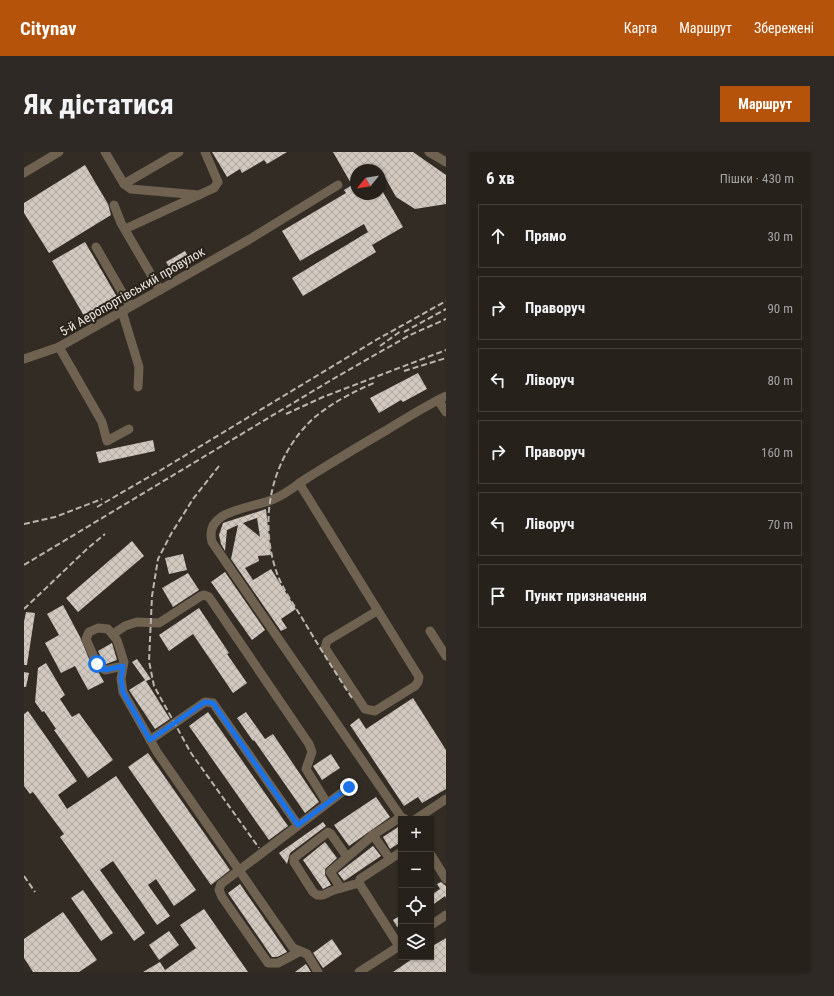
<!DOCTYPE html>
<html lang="uk">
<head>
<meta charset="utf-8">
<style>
	:root { --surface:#26211b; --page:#2e2924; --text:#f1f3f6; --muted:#a4a3a3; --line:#423e3a; --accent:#b45309 }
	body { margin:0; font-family:"Roboto Condensed",sans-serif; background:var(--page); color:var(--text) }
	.controls { position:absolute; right:12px; bottom:12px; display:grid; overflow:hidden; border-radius:0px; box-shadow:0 1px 3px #0004 }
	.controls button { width:36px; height:36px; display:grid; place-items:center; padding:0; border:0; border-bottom:1px solid var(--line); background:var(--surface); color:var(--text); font:20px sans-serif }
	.compass { position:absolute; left:326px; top:12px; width:36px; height:36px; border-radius:50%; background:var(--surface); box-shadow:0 1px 3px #0004; rotate:240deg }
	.stop { position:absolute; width:12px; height:12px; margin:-9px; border:3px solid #1a73e8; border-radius:50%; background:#fff }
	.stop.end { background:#1a73e8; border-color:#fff; box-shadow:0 1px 4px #0008 }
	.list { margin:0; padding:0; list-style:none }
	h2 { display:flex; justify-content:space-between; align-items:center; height:52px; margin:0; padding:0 16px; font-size:17px }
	h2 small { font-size:13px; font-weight:400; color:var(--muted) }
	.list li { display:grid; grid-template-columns:26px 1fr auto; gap:12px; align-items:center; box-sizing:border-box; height:64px; margin:0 8px 8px; padding:0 8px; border:1px solid var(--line); border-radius:0px }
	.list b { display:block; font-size:15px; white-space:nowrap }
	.list em { font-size:13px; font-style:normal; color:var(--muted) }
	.icon { flex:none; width:22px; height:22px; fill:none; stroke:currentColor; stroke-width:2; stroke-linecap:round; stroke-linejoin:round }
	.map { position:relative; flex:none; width:422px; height:820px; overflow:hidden; border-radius:0px }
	header { display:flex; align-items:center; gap:24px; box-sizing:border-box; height:56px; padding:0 20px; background:var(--accent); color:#fff }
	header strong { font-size:19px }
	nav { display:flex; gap:22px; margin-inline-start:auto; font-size:14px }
	.intro { display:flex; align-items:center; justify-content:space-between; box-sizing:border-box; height:96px; padding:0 24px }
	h1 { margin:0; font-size:28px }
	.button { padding:10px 18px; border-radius:0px; background:var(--accent); color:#fff; font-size:14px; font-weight:700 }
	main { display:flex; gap:24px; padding:0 24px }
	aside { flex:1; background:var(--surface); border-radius:0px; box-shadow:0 1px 3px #0004 }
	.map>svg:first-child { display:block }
</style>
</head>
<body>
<header>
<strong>Citynav</strong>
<nav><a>Карта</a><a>Маршрут</a><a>Збережені</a></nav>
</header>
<div class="intro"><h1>Як дістатися</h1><a class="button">Маршрут</a></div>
<main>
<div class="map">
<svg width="422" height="820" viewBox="0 0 422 820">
	<defs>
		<pattern id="building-cross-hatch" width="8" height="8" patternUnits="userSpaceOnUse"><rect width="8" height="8" fill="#d1c9bf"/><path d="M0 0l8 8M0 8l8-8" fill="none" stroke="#aea8a0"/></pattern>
	</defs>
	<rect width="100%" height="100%" fill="#322c24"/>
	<g fill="url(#building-cross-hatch)" fill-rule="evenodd">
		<path d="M 188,0 L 263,0 L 243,12 L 240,8 L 218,21 L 216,17 L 203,25 Z"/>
		<path d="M 309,0 L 389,0 L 422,23 L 422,52 L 391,57 L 372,45 L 357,18 L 332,18 L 332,42 L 356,42 L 356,35 L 379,75 L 348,93 L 352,100 L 279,144 L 268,126 L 344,80 L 340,72 L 276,109 L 258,79 L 322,41 L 320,38 L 328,33 Z"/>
		<path d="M 61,13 L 84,52 L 87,63 L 25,101 L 0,61 L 0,51 Z"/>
		<path d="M 61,90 L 96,150 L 63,169 L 28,109 Z"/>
		<path d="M 161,99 L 165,106 L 146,117 L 142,110 Z"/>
		<path d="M 394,221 L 403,237 L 379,250 L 377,248 L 355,261 L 346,246 Z"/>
		<path d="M 129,288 L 131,299 L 75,311 L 72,300 Z"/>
		<path d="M 242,357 L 247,403 L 234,404 L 235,409 L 221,416 L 229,428 L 247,417 L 272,457 L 257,467 L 263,476 L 257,479 L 207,407 L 214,373 L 203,378 L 201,399 L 197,392 L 195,383 L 199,371 ZM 233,366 L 236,385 L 219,371 Z"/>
		<path d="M 108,389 L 120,404 L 54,460 L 42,446 Z"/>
		<path d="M 159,402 L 163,418 L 145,422 L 141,406 Z"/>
		<path d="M 201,420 L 241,478 L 228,488 L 187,430 Z"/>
		<path d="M 164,421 L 175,438 L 149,455 L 138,436 Z"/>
		<path d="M 39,453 L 56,485 L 68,514 L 75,521 L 80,530 L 64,538 L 51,514 L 37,521 L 21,491 L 35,483 L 23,462 Z"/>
		<path d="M 175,456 L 205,501 L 203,502 L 223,531 L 209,541 L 169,482 L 145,499 L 135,483 Z"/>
		<path d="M 2,460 L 11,461 L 3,513 L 0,513 L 0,470 Z"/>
		<path d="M 88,491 L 93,508 L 82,512 L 79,509 L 74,499 Z"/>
		<path d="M 113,507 L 127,527 L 122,529 L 146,567 L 131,577 L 105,538 L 121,528 L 108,510 Z"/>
		<path d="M 22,511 L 41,543 L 36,547 L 48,565 L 55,561 L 89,608 L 64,626 L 30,578 L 32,577 L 20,559 L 18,560 L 11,550 L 14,516 Z"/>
		<path d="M 0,520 L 5,521 L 2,535 L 0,535 Z"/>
		<path d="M 389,546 L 422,598 L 422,637 L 398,651 L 394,645 L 380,654 L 326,573 L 335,566 L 342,577 Z"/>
		<path d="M 4,559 L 53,629 L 34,643 L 43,657 L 92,624 L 172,738 L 150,754 L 132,727 L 124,733 L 146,764 L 133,773 L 89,709 L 76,718 L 121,781 L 110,789 L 36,685 L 40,682 L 9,640 L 6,642 L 0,634 L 0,562 Z"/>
		<path d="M 184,560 L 264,674 L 245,688 L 165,574 Z"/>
		<path d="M 222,560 L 241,587 L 249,582 L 295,650 L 281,661 L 230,588 L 229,589 L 213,566 Z"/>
		<path d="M 124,601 L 206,718 L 187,733 L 104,615 Z"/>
		<path d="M 307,602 L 316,616 L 298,628 L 289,614 Z"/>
		<path d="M 352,645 L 366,665 L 325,694 L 310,673 Z"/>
		<path d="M 299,670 L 302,674 L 266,701 L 263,712 L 255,701 Z"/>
		<path d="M 377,673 L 377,690 L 366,697 L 359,685 Z"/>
		<path d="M 301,690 L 313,706 L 301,717 L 301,723 L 307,733 L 299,737 L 279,708 Z"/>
		<path d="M 349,694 L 357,704 L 320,729 L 314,721 Z"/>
		<path d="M 417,730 L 422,734 L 422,746 L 421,744 L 407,754 L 407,743 L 416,737 L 413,732 Z"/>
		<path d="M 216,732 L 263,800 L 253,805 L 248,805 L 204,741 Z"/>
		<path d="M 59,738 L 89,781 L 77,789 L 47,746 Z"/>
		<path d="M 180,757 L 224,820 L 119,820 L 136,810 L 141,818 L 172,796 L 156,773 Z"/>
		<path d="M 39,760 L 73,808 L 55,820 L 9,820 L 0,806 L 0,787 Z"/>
		<path d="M 377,763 L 377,773 L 373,775 L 369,768 Z"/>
		<path d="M 145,779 L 155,793 L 135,808 L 125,793 Z"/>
		<path d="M 422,786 L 422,820 L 369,820 L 391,805 L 407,805 L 407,795 Z"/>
		<path d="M 308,787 L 318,802 L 299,816 L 289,801 Z"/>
		<path d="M 282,812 L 287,820 L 271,820 Z"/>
	</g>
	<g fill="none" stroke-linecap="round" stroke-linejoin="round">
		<g stroke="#706250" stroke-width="9">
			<path d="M 81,0 L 100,32 L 155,0"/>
			<path d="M 405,0 L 422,10"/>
			<path d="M 0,21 L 35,0"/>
			<path d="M 100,32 L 107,37 L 175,43"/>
			<path d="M 90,53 L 97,71 L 136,138"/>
			<path d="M 101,77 L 190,36 L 194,30 L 181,0"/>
			<path d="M 72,95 L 106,154"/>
			<path d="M 98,159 L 115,215 L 114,235"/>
			<path d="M 35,195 L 78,270 L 83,289 L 105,277"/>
			<path d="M 0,207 L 35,195 L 226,87 L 314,33"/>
			<path d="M 414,248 L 422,260"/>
			<path d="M 275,331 L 395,525 L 394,530 L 391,534 L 351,559 L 341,557 L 301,496 L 303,489 L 353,459"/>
			<path d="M 406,479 L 422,504"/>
			<path d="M 89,482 L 101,474 L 113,470 L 135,471 L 177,444 L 180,443 L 185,445 L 285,592 L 288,600 L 282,617 L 303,651"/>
			<path d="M 99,514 L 81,518 L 73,512 L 62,487 L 65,480 L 74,476 L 84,477 L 93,488 L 100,510 L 97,527 L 99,540 L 133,600 L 269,796 L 283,802 L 294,820"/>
			<path d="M 126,588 L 181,550 L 189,551 L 274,673"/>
			<path d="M 381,667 L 377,665 L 188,390 C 179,356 231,357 252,346 C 265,340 276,330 288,323 C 312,308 337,293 361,279 C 381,267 401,254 422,244"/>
			<path d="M 392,667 L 422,647"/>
			<path d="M 349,683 L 366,707"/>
			<path d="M 407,703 L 422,727"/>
			<path d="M 323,705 L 307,682 L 304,680 L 270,706 L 270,710 L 289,740 L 293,743 L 299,743 L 310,738 L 335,731"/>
			<path d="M 317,736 L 306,720 L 349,683 L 377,665"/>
			<path d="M 407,773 L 422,763"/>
			<path d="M 375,794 L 335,731 L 336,727 L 377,700"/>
			<path d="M 275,800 L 254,811 L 244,811 L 198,745 L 195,738 L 197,732 L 325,635"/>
			<path d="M 335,820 L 377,793"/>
		</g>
		<g stroke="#bab5af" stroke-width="2" stroke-dasharray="6 3" stroke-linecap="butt">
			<path d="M 380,180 L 422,157"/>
			<path d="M 356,194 L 377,179"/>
			<path d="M 380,219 L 422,206"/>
			<path d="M 262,262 L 299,245 L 422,198"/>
			<path d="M 195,314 L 169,347 L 147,382 L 134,407 L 128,444 L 125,509 L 130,534 L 167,601 L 235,696"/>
			<path d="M 73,355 L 137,318 L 352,188 L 422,149"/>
			<path d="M 0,372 L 31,365 L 78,347"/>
			<path d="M 0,413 L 309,227 L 384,184 L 422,167"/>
			<path d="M 0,457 L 64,396 L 81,382"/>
			<path d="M 328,546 C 311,520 294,493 278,466 C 270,453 260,439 254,424 C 233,369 247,304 291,265 C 309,250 331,239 352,230"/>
			<path d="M 0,724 L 11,740"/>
		</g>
	</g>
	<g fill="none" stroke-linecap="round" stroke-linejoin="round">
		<path stroke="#1a73e8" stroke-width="5" d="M 73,512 L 81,518 L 99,514 L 97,527 L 99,540 L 126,588 L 181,550 L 189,551 L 274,673 L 325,635"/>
	</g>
	<g text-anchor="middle" stroke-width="4" stroke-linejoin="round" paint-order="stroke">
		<g font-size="13" fill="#eae5e0" stroke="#28221a">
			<text transform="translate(108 139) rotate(-30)" y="5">5-й Аеропортівський провулок</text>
		</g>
	</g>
</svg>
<div class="controls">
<button>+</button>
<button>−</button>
<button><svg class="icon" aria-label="locate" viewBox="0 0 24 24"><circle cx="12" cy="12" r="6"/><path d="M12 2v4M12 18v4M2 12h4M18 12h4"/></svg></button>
<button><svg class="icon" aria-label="layers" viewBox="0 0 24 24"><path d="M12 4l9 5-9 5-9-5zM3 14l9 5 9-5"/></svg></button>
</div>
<svg class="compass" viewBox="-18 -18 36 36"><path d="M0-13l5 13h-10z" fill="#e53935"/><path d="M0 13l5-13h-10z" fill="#a4a3a3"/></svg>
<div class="stop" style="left:73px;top:512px"></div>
<div class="stop end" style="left:325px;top:635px"></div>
</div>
<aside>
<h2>6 хв<small>Пішки · 430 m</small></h2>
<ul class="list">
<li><svg class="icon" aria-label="ahead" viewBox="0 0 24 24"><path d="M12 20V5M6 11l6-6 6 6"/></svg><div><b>Прямо</b></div><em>30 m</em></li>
<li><svg class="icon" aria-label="right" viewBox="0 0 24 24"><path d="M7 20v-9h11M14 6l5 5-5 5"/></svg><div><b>Праворуч</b></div><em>90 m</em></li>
<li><svg class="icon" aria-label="left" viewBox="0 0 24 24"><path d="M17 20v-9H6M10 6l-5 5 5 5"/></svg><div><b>Ліворуч</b></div><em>80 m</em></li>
<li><svg class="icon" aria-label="right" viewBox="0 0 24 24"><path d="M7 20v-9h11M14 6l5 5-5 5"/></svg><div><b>Праворуч</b></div><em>160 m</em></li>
<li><svg class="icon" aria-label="left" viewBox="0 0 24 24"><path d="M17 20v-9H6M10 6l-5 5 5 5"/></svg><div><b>Ліворуч</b></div><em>70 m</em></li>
<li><svg class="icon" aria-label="arrive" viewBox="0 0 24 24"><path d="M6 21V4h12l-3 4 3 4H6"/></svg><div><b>Пункт призначення</b></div></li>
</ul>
</aside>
</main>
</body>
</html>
